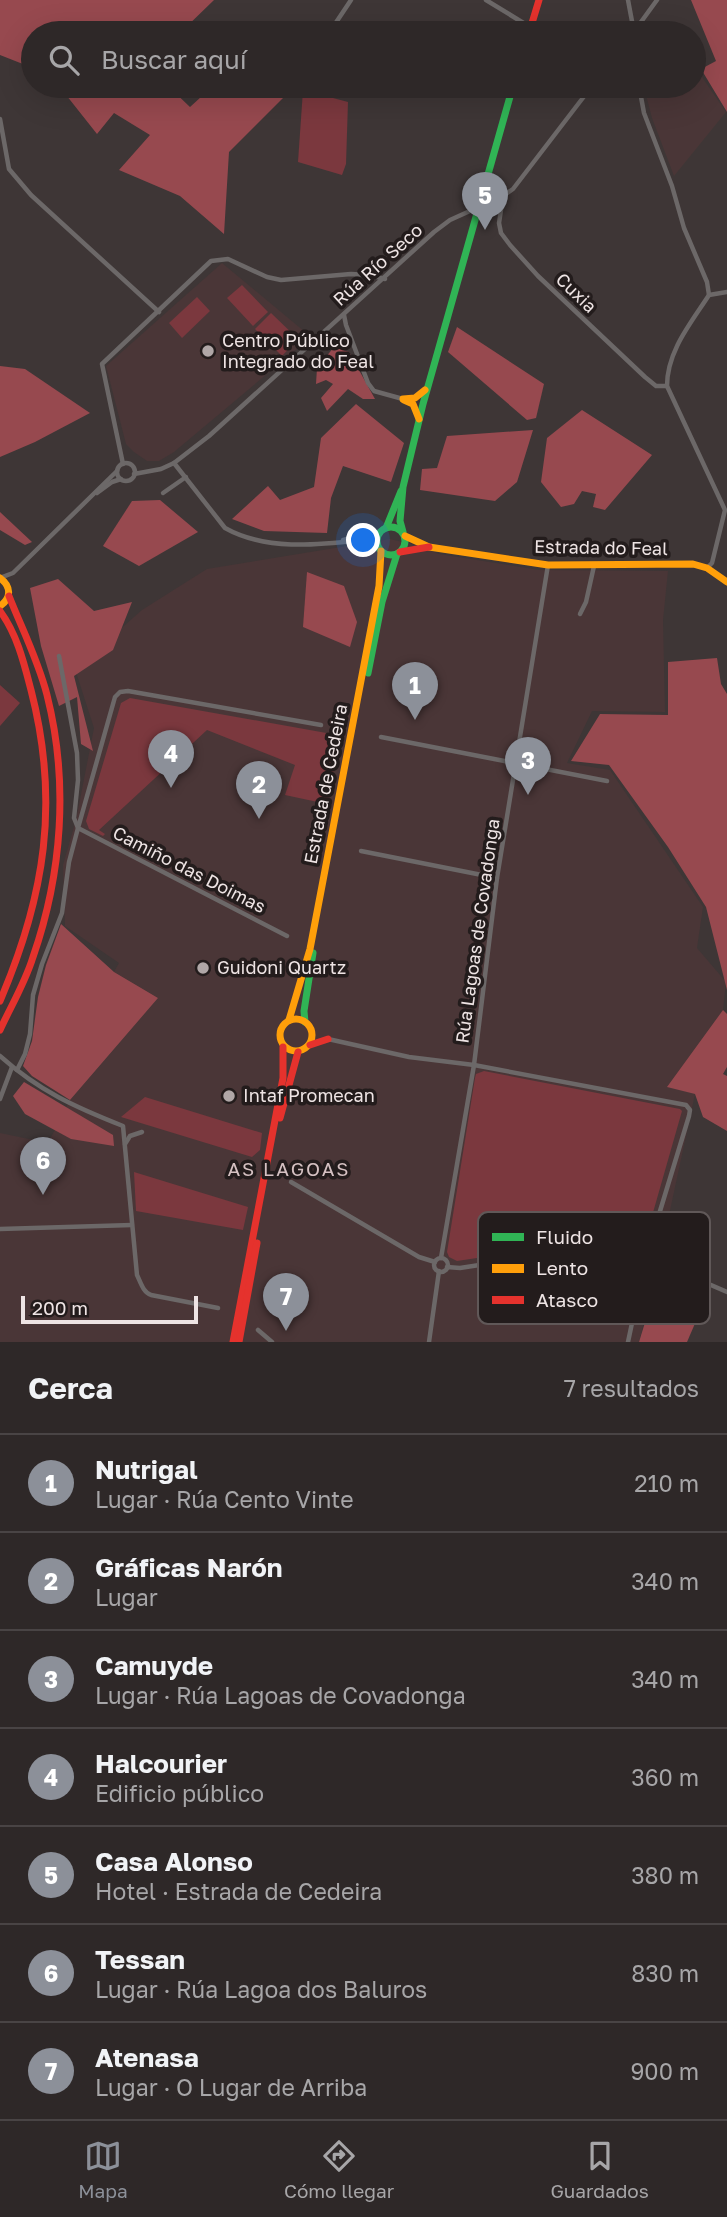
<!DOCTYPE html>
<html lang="es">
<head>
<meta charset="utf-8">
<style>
	:root { --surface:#2e2828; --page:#363030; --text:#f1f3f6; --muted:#a7a6a8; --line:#494445; --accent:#8c9099 }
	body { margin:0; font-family:"Golos Text",sans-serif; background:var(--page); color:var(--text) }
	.scale { position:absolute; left:21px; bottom:18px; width:177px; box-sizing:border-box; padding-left:7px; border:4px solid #eee4e4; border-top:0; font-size:19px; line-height:24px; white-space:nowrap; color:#eee4e4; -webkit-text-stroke:5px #231c1c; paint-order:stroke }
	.you { position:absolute; left:364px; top:541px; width:24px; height:24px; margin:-18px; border:5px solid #fff; border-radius:50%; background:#1a73e8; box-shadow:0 0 0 10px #1a73e833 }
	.badge { display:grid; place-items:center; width:46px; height:46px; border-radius:50%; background:var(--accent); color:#fff; font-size:23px; font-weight:700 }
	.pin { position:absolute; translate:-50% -58px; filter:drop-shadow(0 2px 4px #0008) }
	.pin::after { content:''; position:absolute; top:37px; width:24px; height:21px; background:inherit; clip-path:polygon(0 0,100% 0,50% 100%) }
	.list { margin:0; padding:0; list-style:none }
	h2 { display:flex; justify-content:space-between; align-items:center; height:91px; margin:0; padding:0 28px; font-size:30px }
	h2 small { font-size:23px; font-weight:400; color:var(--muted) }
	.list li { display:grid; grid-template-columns:46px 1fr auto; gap:21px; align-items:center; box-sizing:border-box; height:98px; padding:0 28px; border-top:2px solid var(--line) }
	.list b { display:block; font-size:26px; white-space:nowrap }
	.list p { margin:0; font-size:23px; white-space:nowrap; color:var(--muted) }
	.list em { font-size:23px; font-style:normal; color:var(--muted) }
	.icon { flex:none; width:38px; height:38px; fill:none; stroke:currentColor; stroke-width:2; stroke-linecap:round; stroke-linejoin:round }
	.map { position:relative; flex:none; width:727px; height:1342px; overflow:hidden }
	.search { position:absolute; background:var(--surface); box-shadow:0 7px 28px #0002; left:21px; right:21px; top:21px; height:77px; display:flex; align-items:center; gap:18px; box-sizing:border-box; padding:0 24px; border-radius:38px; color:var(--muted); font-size:26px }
	.sheet { height:777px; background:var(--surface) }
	nav { display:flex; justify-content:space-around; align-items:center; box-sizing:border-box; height:98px; border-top:2px solid var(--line); background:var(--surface); font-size:19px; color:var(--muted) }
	nav a { display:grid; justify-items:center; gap:4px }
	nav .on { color:var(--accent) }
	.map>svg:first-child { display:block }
</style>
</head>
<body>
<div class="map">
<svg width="727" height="1342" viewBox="0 0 727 1342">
	<rect width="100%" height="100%" fill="#3e3636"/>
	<g fill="#4a3637">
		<path d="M 697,70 L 726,112 L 674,176 L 652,118 L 646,95 L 665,86 L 694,86 L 694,72 Z"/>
		<path d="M 222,263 L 311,337 L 174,452 L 159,461 L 147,461 L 134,452 L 126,444 L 106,366 Z"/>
		<path d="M 390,539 L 415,545 L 439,554 L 539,570 L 668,571 L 663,620 L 665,712 L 592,711 L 567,763 L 610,770 L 703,907 L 697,948 L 726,982 L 723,1010 L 668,1086 L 695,1094 L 657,1271 L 639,1342 L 0,1342 L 0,1133 L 48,1143 L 70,1100 L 158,998 L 114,972 L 119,963 L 65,926 L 63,865 L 76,820 L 94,728 L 75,669 L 142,610 L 207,569 Z"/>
	</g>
	<g fill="#7b383e">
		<path d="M 303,90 L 348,102 L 346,164 L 342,175 L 298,162 Z"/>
		<path d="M 242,285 L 268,312 L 253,326 L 227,298 Z"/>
		<path d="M 197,297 L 210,311 L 182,338 L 169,323 Z"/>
		<path d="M 271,313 L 298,339 L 282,356 L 255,329 Z"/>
		<path d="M 0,685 L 20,703 L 0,726 Z"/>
		<path d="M 130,698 L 332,734 L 339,743 L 327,804 L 285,795 L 295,765 L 207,730 L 99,830 L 105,834 L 103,836 L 89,829 L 86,821 L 121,703 Z"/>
		<path d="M 484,1071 L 680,1109 L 682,1111 L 646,1237 L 637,1242 L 595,1240 L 457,1261 L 449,1257 L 447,1252 L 475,1078 L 476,1074 Z"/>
		<path d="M 145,1097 L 262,1133 L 260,1150 L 252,1157 L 121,1117 Z"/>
		<path d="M 134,1172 L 248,1207 L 243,1230 L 136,1211 Z"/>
	</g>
	<g fill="#97494f">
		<path d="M 0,0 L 214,0 L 180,33 L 33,33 L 33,68 L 0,55 Z"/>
		<path d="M 691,0 L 727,0 L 727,112 L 701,69 L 716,61 Z"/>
		<path d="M 59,86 L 168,86 L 190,107 L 213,86 L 295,86 L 229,152 L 224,234 L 180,196 L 119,170 L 150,135 L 114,113 L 97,134 Z"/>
		<path d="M 457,327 L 544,384 L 536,418 L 527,420 L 448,352 Z"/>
		<path d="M 334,347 L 349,352 L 375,399 L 363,399 L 348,389 L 327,411 L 321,398 L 333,384 L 326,380 L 316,384 L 317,368 Z"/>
		<path d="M 0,366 L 25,369 L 90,413 L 35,442 L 0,457 Z"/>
		<path d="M 356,404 L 404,443 L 391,482 L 343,466 L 331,498 L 327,533 L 264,531 L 232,519 L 268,486 L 280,500 L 314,487 L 321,438 Z"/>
		<path d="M 582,410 L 652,455 L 605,510 L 593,507 L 596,494 L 582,491 L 574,504 L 561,507 L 541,482 L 547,438 Z"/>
		<path d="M 533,430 L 517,482 L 495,501 L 420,490 L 422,469 L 437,468 L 447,436 Z"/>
		<path d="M 160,500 L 198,532 L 139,566 L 103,546 L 132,501 Z"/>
		<path d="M 0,512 L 32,542 L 25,545 L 0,530 Z"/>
		<path d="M 307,572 L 344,586 L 357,622 L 350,647 L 303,627 Z"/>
		<path d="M 58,579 L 94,611 L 132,602 L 113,650 L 74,676 L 93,751 L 81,744 L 77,697 L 59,706 L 41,646 L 30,588 Z"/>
		<path d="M 717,658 L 721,684 L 727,694 L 727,990 L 706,907 L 668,847 L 609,765 L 571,761 L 600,714 L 668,715 L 668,662 Z"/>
		<path d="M 61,924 L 114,972 L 158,998 L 70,1100 L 32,1076 L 23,1066 L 32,1041 L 38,997 L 46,965 Z"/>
		<path d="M 723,1010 L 727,1014 L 727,1067 L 723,1074 L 727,1076 L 727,1131 L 703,1117 L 695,1094 L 667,1087 Z"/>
		<path d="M 24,1082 L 113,1135 L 114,1146 L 71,1139 L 25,1114 L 13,1096 Z"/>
		<path d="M 659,1277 L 709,1291 L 687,1342 L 639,1342 Z"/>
	</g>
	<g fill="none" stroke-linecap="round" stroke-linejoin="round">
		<g stroke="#6c6868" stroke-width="4.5">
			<path d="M 486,0 L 530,27"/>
			<path d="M 628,0 L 634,32"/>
			<path d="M 329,33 L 351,0"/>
			<path d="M 633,33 L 657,0"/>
			<path d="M 502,86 L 511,95"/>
			<path d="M 639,86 L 644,113 L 672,186 L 684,228 L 707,282 L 709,295 C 691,323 667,351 667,386 L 725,510 L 712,563 L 707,568"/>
			<path d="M 0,119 L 9,169 L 31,195 L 159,312"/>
			<path d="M 503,197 L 499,223 L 501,233 L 510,245 L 538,276 L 645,377 L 656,386 L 667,386"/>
			<path d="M 709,295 L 727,292"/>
			<path d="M 344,315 L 346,325 L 368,383 L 374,391 L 403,399"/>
			<path d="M 174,463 L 225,528 C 266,551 317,545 362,540 L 372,543 L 378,548"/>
			<circle cx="126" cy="472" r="9"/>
			<path d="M 123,464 L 102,364 L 211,261 L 228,259 L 267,277 L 281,280 L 351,274 L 369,275 L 385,279"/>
			<path d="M 134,474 L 161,469 L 174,463 L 209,436 L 434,232 L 450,220 L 503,196 L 513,189 L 592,86"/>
			<path d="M 97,493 L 112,482 L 121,479"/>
			<path d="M 163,493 L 186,477"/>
			<path d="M 343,540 L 382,531"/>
			<path d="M 0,578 L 13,573 L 117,471"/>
			<path d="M 580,614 L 586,602 L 594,566"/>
			<path d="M 381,737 L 607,781"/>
			<path d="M 361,851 L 497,878"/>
			<path d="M 287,936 L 78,828 L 115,697 L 120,692 L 128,691 L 321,725"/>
			<path d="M 328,1039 L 409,1057 L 474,1065 L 686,1105 L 690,1110 L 689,1116 L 646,1257 L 628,1342"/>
			<path d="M 0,1056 C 39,1091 75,1107 123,1126 L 137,1275 C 141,1283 143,1292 151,1295 L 218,1308"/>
			<path d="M 17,1070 L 25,1054 L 30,1034 L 33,995 L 42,964 L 62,913 L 69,862 L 78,828 L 74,818 L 78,780 L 77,753 L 59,656"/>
			<path d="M 0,1099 L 12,1067"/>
			<path d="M 125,1144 L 130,1136 L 142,1132"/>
			<path d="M 291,1182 L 419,1257 L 435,1262"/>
			<path d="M 0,1229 L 132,1225"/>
			<path d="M 441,1258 L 474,1065 L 497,878 L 548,565"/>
			<circle cx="441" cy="1265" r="7"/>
			<path d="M 447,1267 L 460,1268 L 595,1247 L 631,1250 L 637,1250 L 646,1257 L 727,1292"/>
			<path d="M 258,1330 L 272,1342"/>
			<path d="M 429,1342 L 439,1271"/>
		</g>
		<g stroke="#30b455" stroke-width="7">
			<circle cx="391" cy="541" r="14"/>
			<path d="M 386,528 L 401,491"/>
			<path d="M 403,532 L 400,521 L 403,487 L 423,404 L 513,86"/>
			<path d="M 368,673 L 382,602 L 397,554"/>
			<path d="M 305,1022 L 304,1011 L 313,953"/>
		</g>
		<g stroke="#ff9f0a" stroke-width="7">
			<path d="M 403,399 L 415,398 L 425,390"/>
			<path d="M 404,400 L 413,404 L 419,419"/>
			<path d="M 405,536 L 429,547 L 548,565 L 693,564 L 707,568 L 727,582"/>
			<path d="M 0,578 C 11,586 12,598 0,606"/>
			<circle cx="296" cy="1035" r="16"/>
			<path d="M 289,1020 L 310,949 L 379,586 L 381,551"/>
		</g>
		<g stroke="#e5322d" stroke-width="7">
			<path d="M 529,33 L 539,0"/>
			<path d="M 400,552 L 429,547"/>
			<path d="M 0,611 C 17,634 24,663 31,690 C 60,802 45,896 0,1001"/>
			<path d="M 0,1030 C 11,1006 25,983 33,957 C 62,874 69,782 47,695 C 38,660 22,629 9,596"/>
			<path d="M 310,1045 L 328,1039"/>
			<path d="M 280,1118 L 298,1052"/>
			<path d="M 233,1342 L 283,1078 L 283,1047"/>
			<path d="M 239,1342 L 257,1243"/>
		</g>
	</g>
	<g fill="#b0a7a7" stroke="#231c1c" stroke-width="2.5">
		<circle cx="208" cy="351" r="7"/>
		<circle cx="203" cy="968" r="7"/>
		<circle cx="229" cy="1096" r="7"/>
	</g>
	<g text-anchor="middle" stroke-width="7" stroke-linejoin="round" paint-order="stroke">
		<g font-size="18" fill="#eee4e4" stroke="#231c1c">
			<text transform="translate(378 265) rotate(-42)" y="6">Rúa Río Seco</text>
			<text transform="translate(576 293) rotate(44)" y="6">Cuxia</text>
			<text transform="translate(601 548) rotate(1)" y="6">Estrada do Feal</text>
			<text transform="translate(326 784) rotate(-79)" y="6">Estrada de Cedeira</text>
			<text transform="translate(189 870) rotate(27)" y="6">Camiño das Doimas</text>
			<text transform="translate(478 931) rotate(-82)" y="6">Rúa Lagoas de Covadonga</text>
		</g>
		<g font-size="18" fill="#eee4e4" stroke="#231c1c" text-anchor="start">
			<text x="222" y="347">Centro Público<tspan x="222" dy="21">Integrado do Feal</tspan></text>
			<text x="217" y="974">Guidoni Quartz</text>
			<text x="243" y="1102">Intaf Promecan</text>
		</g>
		<g font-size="19" letter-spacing="2" fill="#d5c1c2" stroke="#231c1c">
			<text x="289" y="1176">AS LAGOAS</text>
		</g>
	</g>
	<rect x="478" y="1212" width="232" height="112" rx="10" fill="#231c1c" stroke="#605858" stroke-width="2"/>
	<rect x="492" y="1233" width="32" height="8" fill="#30b455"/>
	<rect x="492" y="1264" width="32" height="9" fill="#ff9f0a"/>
	<rect x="492" y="1296" width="32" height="8" fill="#e5322d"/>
	<g font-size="19" fill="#eee4e4">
		<text x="536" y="1244">Fluido</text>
		<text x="536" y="1275">Lento</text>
		<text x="536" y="1307">Atasco</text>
	</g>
</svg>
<div class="scale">200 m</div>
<div class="you"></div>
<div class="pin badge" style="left:415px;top:720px">1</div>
<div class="pin badge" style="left:259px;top:819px">2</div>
<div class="pin badge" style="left:528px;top:795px">3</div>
<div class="pin badge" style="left:171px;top:788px">4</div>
<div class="pin badge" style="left:485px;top:230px">5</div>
<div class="pin badge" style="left:43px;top:1195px">6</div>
<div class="pin badge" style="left:286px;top:1331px">7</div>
<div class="search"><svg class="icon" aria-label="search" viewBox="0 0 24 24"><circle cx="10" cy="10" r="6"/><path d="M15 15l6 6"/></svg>Buscar aquí</div>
</div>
<section class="sheet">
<h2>Cerca<small>7 resultados</small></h2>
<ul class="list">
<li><span class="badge">1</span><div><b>Nutrigal</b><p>Lugar · Rúa Cento Vinte</p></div><em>210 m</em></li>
<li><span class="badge">2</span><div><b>Gráficas Narón</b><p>Lugar</p></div><em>340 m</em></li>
<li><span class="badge">3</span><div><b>Camuyde</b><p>Lugar · Rúa Lagoas de Covadonga</p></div><em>340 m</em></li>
<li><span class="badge">4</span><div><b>Halcourier</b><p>Edificio público</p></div><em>360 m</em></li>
<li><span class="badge">5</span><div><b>Casa Alonso</b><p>Hotel · Estrada de Cedeira</p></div><em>380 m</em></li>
<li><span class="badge">6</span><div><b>Tessan</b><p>Lugar · Rúa Lagoa dos Baluros</p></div><em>830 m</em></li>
<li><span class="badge">7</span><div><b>Atenasa</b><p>Lugar · O Lugar de Arriba</p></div><em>900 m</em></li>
</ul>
</section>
<nav>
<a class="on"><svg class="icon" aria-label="map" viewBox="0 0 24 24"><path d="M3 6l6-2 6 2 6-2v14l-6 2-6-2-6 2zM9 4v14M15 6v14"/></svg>Mapa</a>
<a><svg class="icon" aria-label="directions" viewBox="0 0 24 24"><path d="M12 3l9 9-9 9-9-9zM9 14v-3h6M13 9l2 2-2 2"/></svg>Cómo llegar</a>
<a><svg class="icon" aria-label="saved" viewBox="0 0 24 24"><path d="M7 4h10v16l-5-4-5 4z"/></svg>Guardados</a>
</nav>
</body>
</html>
